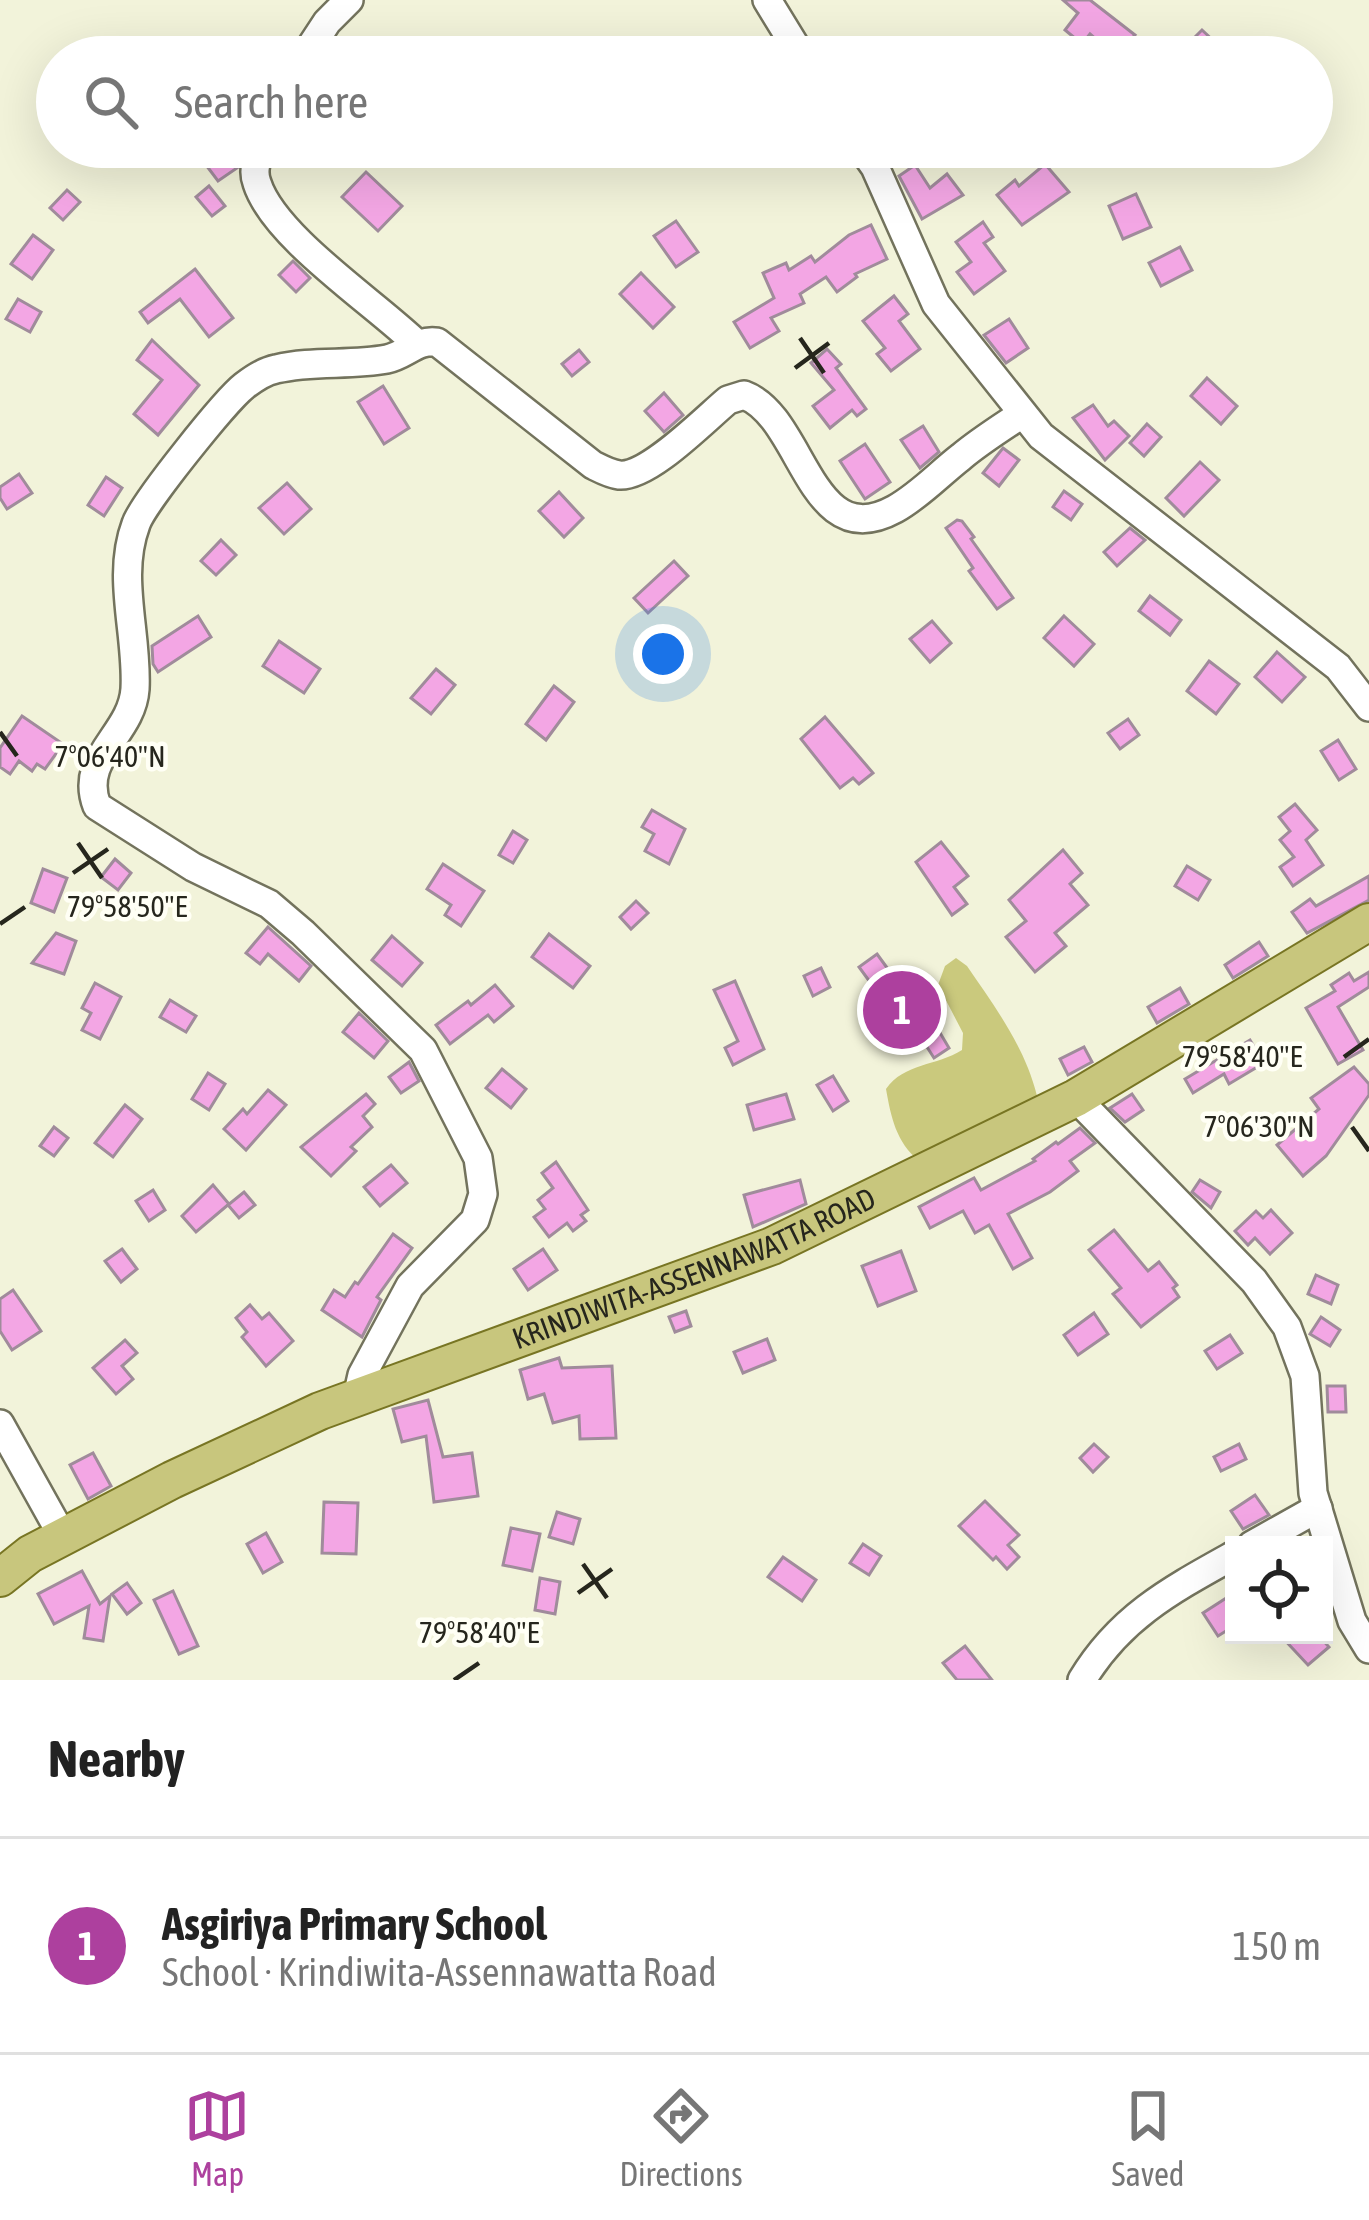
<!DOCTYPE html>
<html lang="en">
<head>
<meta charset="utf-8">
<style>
	:root { --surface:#fff; --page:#f6f6f6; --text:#222; --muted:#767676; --line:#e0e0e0; --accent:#ad409e }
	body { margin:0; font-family:"Asap Condensed",sans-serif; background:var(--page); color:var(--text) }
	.controls { position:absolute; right:36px; bottom:36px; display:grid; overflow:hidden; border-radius:0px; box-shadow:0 12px 48px #0002 }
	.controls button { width:108px; height:108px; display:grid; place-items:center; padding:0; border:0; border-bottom:3px solid var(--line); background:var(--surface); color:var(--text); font:60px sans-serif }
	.you { position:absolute; left:663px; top:654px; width:42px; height:42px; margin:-30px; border:9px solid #fff; border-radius:50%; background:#1a73e8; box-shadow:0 0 0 18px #1a73e833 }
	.badge { display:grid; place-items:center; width:78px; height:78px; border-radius:50%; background:var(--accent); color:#fff; font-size:39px; font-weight:700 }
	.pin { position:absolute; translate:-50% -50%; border:6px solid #fff; box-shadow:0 3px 12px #0006 }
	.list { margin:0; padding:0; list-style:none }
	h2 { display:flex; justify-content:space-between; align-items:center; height:156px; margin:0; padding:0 48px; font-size:51px }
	h2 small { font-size:39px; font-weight:400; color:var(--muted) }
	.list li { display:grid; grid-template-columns:78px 1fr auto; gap:36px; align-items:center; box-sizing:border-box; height:216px; padding:0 48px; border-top:3px solid var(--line) }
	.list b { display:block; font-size:45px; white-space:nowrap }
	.list p { margin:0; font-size:39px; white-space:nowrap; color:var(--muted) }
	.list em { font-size:39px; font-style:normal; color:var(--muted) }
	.icon { flex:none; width:66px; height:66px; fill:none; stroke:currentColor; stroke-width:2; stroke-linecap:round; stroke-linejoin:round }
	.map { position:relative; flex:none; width:1369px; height:1680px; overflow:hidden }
	.search { position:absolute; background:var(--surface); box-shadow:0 12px 48px #0002; left:36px; right:36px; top:36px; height:132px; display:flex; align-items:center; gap:30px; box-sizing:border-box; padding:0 42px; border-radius:66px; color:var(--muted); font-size:45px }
	.sheet { height:372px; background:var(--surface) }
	nav { display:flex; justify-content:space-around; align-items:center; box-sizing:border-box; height:168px; border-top:3px solid var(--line); background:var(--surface); font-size:33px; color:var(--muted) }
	nav a { display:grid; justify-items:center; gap:6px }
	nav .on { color:var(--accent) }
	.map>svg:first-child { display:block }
</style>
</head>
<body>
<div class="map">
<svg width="1369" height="1680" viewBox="0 0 1369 1680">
	<rect width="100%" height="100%" fill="#f2f3da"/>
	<path fill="#cac97d" d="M 956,958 L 967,966 C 995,1007 1025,1047 1037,1096 L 1030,1108 L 919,1161 C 896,1142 891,1117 886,1089 C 904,1063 937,1066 962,1050 L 963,1033 L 938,985 L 945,966 Z"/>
	<g fill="#f3a6e4" stroke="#a08b9b" stroke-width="3">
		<path d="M 1063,0 L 1090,0 L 1135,35 L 1115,56 L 1090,34 L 1082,44 L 1065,30 L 1078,13 Z"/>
		<path d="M 1202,30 L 1231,57 L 1198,57 L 1186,46 Z"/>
		<path d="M 958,147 L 1001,147 L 974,166 Z"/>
		<path d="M 224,151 L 237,168 L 218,181 L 206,165 Z"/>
		<path d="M 1045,164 L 1069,192 L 1022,225 L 997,195 L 1015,180 L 1019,186 Z"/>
		<path d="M 915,165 L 930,188 L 947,174 L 963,195 L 922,219 L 899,176 Z"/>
		<path d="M 366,172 L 402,206 L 378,231 L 342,197 Z"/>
		<path d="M 209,186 L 225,206 L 212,216 L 196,197 Z"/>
		<path d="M 67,190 L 80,202 L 63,220 L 50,208 Z"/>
		<path d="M 1136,194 L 1151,227 L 1123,239 L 1109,206 Z"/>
		<path d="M 676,221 L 698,252 L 676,267 L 654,236 Z"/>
		<path d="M 983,222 L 993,237 L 984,243 L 1005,271 L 974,294 L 957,272 L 971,262 L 956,242 Z"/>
		<path d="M 871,225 L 887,259 L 855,274 L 857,277 L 837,292 L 826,277 L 800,294 L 804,303 L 771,318 L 779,331 L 750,348 L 734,322 L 774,298 L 763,273 L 786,263 L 789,270 L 811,256 L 815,262 L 849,235 Z"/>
		<path d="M 33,235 L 53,250 L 32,279 L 11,264 Z"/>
		<path d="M 1180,247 L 1192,270 L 1161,286 L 1149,263 Z"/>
		<path d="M 293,261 L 310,278 L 296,292 L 279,275 Z"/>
		<path d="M 195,269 L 233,318 L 209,337 L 180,299 L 148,323 L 140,312 Z"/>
		<path d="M 641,273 L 674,307 L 653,328 L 620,294 Z"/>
		<path d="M 894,296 L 908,314 L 899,321 L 920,349 L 891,371 L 877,354 L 885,348 L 863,321 Z"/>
		<path d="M 18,299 L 41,312 L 30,332 L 6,319 Z"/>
		<path d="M 1009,319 L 1028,348 L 1006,363 L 984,335 Z"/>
		<path d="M 152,340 L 199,385 L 158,435 L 134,414 L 162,380 L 137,360 Z"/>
		<path d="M 827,349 L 841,364 L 836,368 L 866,409 L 857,416 L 852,410 L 830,428 L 813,406 L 834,390 L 811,363 Z"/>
		<path d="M 579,350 L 589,362 L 572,376 L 562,364 Z"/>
		<path d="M 1207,378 L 1237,406 L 1221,424 L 1191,396 Z"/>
		<path d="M 383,386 L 409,428 L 384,444 L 358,402 Z"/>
		<path d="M 664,393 L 683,415 L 664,432 L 645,411 Z"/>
		<path d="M 1093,405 L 1108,426 L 1114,421 L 1129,436 L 1105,460 L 1073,418 Z"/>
		<path d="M 1147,424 L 1161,437 L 1144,456 L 1130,443 Z"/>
		<path d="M 923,426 L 939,452 L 920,468 L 901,440 Z"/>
		<path d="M 865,444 L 890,482 L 865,499 L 840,461 Z"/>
		<path d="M 1003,448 L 1019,460 L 999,486 L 983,473 Z"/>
		<path d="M 1200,462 L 1219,480 L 1184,516 L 1166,498 Z"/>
		<path d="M 19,474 L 32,493 L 7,509 L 0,498 L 0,487 Z"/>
		<path d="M 106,477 L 122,488 L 104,516 L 88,505 Z"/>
		<path d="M 287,483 L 311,509 L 284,534 L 259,508 Z"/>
		<path d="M 1064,491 L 1082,504 L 1071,520 L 1053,507 Z"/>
		<path d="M 559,492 L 583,518 L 564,537 L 539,511 Z"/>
		<path d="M 957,520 L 962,521 L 974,537 L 971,539 L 1013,598 L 997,609 L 969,571 L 973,568 L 946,528 Z"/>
		<path d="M 1130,528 L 1145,540 L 1117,566 L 1104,552 Z"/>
		<path d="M 221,540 L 236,555 L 216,575 L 201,561 Z"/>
		<path d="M 674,561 L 688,576 L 648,613 L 634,598 Z"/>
		<path d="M 1150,596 L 1181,620 L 1170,635 L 1139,611 Z"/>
		<path d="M 198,616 L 211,637 L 158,672 L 153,664 L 152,646 Z"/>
		<path d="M 1064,616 L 1094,644 L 1074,666 L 1044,638 Z"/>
		<path d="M 932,621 L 951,643 L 930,662 L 910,639 Z"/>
		<path d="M 279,641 L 320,669 L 304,693 L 263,666 Z"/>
		<path d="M 1277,652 L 1305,677 L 1282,702 L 1255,677 Z"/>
		<path d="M 1209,661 L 1239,684 L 1216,714 L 1187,691 Z"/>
		<path d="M 436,669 L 455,685 L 431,714 L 411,698 Z"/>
		<path d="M 554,686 L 574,702 L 546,740 L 526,724 Z"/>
		<path d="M 22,716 L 63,744 L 45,769 L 37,764 L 32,771 L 19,761 L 10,774 L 0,767 L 0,748 Z"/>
		<path d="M 825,717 L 873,773 L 859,784 L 853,778 L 840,788 L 801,739 Z"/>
		<path d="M 1128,719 L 1139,735 L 1120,749 L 1108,733 Z"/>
		<path d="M 1338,740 L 1356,769 L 1339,780 L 1321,751 Z"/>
		<path d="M 1295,804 L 1317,830 L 1306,840 L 1323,865 L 1293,886 L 1280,867 L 1294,857 L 1280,840 L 1290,831 L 1279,817 Z"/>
		<path d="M 652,810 L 685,829 L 669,864 L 645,851 L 654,834 L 642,827 Z"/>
		<path d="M 513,831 L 527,840 L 513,863 L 499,855 Z"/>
		<path d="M 941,842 L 968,876 L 954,887 L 967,904 L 952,915 L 916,862 Z"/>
		<path d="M 1063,850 L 1082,873 L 1070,884 L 1088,905 L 1055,933 L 1066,946 L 1035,972 L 1006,937 L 1026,921 L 1009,900 Z"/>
		<path d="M 115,859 L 131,873 L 118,890 L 101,877 Z"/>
		<path d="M 443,864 L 484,891 L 461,926 L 445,915 L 451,905 L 427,889 Z"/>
		<path d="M 1187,866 L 1210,880 L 1198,900 L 1175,886 Z"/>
		<path d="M 43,869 L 67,878 L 54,912 L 31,903 Z"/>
		<path d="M 1369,876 L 1369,900 L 1307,933 L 1292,912 L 1310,899 L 1316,906 Z"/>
		<path d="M 636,901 L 648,913 L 631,929 L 620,917 Z"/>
		<path d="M 268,927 L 311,966 L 299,981 L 268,954 L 260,964 L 246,953 Z"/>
		<path d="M 56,933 L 76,941 L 64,974 L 32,963 Z"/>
		<path d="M 549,934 L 590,966 L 573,988 L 532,957 Z"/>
		<path d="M 392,936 L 422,963 L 402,986 L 372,960 Z"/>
		<path d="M 1259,942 L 1268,956 L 1233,978 L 1225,965 Z"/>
		<path d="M 877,954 L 912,1002 L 894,1015 L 859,967 Z"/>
		<path d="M 821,968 L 830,987 L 813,996 L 804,976 Z"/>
		<path d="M 1369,972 L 1369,987 L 1338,1007 L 1363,1050 L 1338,1064 L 1306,1008 L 1335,991 L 1331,985 L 1349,973 L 1354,981 Z"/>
		<path d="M 735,981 L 764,1049 L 733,1065 L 725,1048 L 738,1041 L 714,990 Z"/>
		<path d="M 95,983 L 121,997 L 100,1039 L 82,1030 L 91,1013 L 82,1008 Z"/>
		<path d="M 495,985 L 513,1006 L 494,1022 L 488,1015 L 450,1044 L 436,1025 L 468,1001 L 471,1005 Z"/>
		<path d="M 1180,988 L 1189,1004 L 1157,1023 L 1148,1007 Z"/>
		<path d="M 170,1000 L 196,1016 L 186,1032 L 160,1017 Z"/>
		<path d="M 359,1013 L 388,1041 L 374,1058 L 343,1032 Z"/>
		<path d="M 936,1026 L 949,1048 L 934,1058 L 920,1036 Z"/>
		<path d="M 1250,1040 L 1264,1063 L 1229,1084 L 1224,1074 L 1193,1093 L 1185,1079 Z"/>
		<path d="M 1084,1047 L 1092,1062 L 1068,1075 L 1060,1059 Z"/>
		<path d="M 409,1062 L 419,1081 L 401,1093 L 389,1077 Z"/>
		<path d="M 1354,1067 L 1369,1084 L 1369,1095 L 1326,1156 L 1303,1176 L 1277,1145 L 1319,1109 L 1311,1098 Z"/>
		<path d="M 502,1069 L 526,1089 L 511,1108 L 486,1088 Z"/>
		<path d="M 208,1073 L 225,1084 L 209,1110 L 192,1099 Z"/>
		<path d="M 833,1076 L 848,1101 L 833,1111 L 817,1085 Z"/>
		<path d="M 268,1090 L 286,1105 L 246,1150 L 224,1129 L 243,1109 L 247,1114 Z"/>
		<path d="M 366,1094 L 375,1104 L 363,1116 L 372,1127 L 351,1147 L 356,1151 L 331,1176 L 301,1147 Z"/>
		<path d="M 786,1094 L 794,1119 L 754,1130 L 747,1105 Z"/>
		<path d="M 1132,1094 L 1143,1110 L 1125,1122 L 1110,1108 Z"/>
		<path d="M 125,1105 L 142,1119 L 113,1157 L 95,1143 Z"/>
		<path d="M 54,1127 L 68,1138 L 54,1156 L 40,1146 Z"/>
		<path d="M 1080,1128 L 1095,1143 L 1070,1161 L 1078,1171 L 1050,1192 L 1008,1214 L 1032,1258 L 1013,1269 L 989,1225 L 975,1233 L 963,1211 L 930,1228 L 919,1207 L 974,1178 L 981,1190 L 1035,1161 L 1033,1159 L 1056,1142 L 1058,1144 Z"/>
		<path d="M 556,1162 L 588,1210 L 581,1215 L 586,1221 L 573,1231 L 567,1223 L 549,1237 L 534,1217 L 545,1209 L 538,1200 L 553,1188 L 542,1173 Z"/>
		<path d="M 391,1165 L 407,1183 L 380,1206 L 364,1187 Z"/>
		<path d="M 800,1180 L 806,1204 L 753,1227 L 744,1195 Z"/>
		<path d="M 1200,1180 L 1220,1192 L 1211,1208 L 1192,1192 Z"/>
		<path d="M 213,1185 L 229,1204 L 196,1232 L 182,1216 Z"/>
		<path d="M 153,1190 L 165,1210 L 149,1221 L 136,1201 Z"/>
		<path d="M 244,1192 L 255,1205 L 239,1218 L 228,1205 Z"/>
		<path d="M 1271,1210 L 1292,1233 L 1270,1254 L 1255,1238 L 1248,1245 L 1235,1231 L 1256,1211 L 1263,1218 Z"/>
		<path d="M 1114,1230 L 1148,1271 L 1159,1262 L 1177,1285 L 1173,1288 L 1179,1297 L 1141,1327 L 1113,1294 L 1121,1288 L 1089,1250 Z"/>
		<path d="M 393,1234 L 412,1248 L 377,1297 L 381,1300 L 362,1337 L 322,1310 L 334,1290 L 345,1297 L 355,1282 L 358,1284 Z"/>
		<path d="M 122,1249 L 137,1269 L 121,1282 L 105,1261 Z"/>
		<path d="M 543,1249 L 557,1270 L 528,1290 L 514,1269 Z"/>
		<path d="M 901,1251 L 916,1291 L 878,1306 L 862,1266 Z"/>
		<path d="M 1316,1275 L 1338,1285 L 1331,1304 L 1308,1294 Z"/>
		<path d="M 13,1290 L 41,1331 L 12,1350 L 0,1331 L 0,1299 Z"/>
		<path d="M 250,1305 L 262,1319 L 269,1313 L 293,1341 L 266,1366 L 242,1337 L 247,1332 L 236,1318 Z"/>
		<path d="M 686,1311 L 691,1326 L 675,1332 L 669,1317 Z"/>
		<path d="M 1094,1313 L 1108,1334 L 1078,1355 L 1064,1335 Z"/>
		<path d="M 1321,1317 L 1340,1330 L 1330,1346 L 1310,1334 Z"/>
		<path d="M 1230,1335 L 1242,1353 L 1217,1369 L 1205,1351 Z"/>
		<path d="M 767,1339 L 775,1360 L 743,1373 L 734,1352 Z"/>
		<path d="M 125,1340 L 137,1353 L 122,1366 L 133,1379 L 116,1394 L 93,1368 Z"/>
		<path d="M 559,1358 L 562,1368 L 612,1366 L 616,1438 L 580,1439 L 579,1416 L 553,1423 L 544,1394 L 528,1399 L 520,1370 Z"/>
		<path d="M 1327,1386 L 1345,1386 L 1346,1412 L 1328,1412 Z"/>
		<path d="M 428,1400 L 443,1457 L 472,1453 L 478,1496 L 434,1502 L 426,1436 L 402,1442 L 393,1409 Z"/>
		<path d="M 1094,1444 L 1108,1457 L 1093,1472 L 1080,1458 Z"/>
		<path d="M 1239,1444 L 1246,1459 L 1221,1471 L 1214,1457 Z"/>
		<path d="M 93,1453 L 111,1486 L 88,1499 L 70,1465 Z"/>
		<path d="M 1255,1495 L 1269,1515 L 1243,1529 L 1231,1511 Z"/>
		<path d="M 985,1501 L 1019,1535 L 1008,1545 L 1019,1557 L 1007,1569 L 996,1557 L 993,1560 L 959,1526 Z"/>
		<path d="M 324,1502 L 358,1503 L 356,1554 L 322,1553 Z"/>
		<path d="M 557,1512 L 580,1519 L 573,1544 L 549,1537 Z"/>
		<path d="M 511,1528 L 540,1534 L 532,1571 L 503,1565 Z"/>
		<path d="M 266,1533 L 282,1562 L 263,1573 L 247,1544 Z"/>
		<path d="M 863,1544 L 881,1556 L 869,1575 L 850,1563 Z"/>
		<path d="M 783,1557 L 816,1580 L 802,1601 L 768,1577 Z"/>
		<path d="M 82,1571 L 100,1604 L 110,1596 L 103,1641 L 84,1638 L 89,1606 L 54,1624 L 38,1594 Z"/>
		<path d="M 540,1578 L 560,1582 L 555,1614 L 535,1610 Z"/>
		<path d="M 127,1583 L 141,1603 L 127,1614 L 112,1594 Z"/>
		<path d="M 173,1591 L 198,1646 L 179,1654 L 154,1600 Z"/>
		<path d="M 1234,1593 L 1234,1626 L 1218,1636 L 1203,1613 Z"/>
		<path d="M 1280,1635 L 1318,1635 L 1329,1647 L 1308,1665 Z"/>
		<path d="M 965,1646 L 992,1680 L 957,1680 L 943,1663 Z"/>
	</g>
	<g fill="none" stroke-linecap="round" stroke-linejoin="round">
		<defs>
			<g id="minor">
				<path d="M 767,0 L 802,57"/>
				<path d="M 304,57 L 327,22 L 349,0"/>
				<path d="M 262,147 C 257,159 252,170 257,183 C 274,237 375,303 417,344"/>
				<path d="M 861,147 L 875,167 L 936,304 L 1041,436 L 1338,667 L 1369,707"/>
				<path d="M 1076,1098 L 1254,1281 L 1287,1327 L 1305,1376 L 1313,1493 L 1352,1621 L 1369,1649"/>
				<path d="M 357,1397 L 362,1375 L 410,1286 L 475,1220 L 483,1194 L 478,1158 L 423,1050 L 303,933 L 269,904 L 193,867 L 97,806 C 78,757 132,735 135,689 C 138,634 116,577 136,524 C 143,503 226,400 244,386 C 253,379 266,371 276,369 C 313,360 350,366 387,359 C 406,355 417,339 437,342 L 593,465 C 601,469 610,474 619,475 C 648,478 705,419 728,400 L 744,395 C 804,417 809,556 895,509 C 920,495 939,474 961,457 C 980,441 1001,428 1022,414"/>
				<path d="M 0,1424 L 63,1537"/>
				<path d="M 1252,1545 L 1318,1508"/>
				<path d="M 1082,1680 C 1120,1617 1171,1590 1234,1555"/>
			</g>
			<g id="major">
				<path id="s1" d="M 0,1578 L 30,1554 L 172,1480 L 320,1411 L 772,1246 L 1076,1098 L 1369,922"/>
			</g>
		</defs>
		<use href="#minor" stroke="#73735d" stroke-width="32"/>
		<use href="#major" stroke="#787523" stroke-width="40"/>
		<use href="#minor" stroke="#fff" stroke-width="27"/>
		<use href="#major" stroke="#c8c67d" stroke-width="36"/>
	</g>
	<path fill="none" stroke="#26261d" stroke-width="4.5" d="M 800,338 L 824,373M 795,368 L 829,343M 0,732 L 17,756M 78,843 L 102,878M 73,873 L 108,849M 0,924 L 25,907M 1344,1057 L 1369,1039M 1352,1127 L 1369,1151M 583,1564 L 607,1598M 578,1593 L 612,1569M 454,1680 L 479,1663"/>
	<g text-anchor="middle" stroke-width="9" stroke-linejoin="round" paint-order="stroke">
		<g font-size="30" fill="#26261d" stroke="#fffff5">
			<text dy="10" stroke="none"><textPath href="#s1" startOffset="762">KRINDIWITA-ASSENNAWATTA ROAD</textPath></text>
		</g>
	</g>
	<g font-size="30" text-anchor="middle" fill="#26261d" stroke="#fffff5" stroke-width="9" stroke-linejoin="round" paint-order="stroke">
		<text x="110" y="767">7°06'40"N</text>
		<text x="127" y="917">79°58'50"E</text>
		<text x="1242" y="1067">79°58'40"E</text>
		<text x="1259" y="1137">7°06'30"N</text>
		<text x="479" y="1643">79°58'40"E</text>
	</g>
</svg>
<div class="controls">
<button><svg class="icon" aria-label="locate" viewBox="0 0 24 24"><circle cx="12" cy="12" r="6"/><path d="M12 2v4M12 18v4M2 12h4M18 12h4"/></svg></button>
</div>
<div class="you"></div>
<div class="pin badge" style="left:902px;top:1010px">1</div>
<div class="search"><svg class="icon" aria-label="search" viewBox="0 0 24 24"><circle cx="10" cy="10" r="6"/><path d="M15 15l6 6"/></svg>Search here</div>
</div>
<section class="sheet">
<h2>Nearby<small></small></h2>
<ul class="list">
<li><span class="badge">1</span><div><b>Asgiriya Primary School</b><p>School · Krindiwita-Assennawatta Road</p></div><em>150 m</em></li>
</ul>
</section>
<nav>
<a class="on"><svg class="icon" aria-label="map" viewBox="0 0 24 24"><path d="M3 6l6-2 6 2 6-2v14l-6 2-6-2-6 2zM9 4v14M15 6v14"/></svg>Map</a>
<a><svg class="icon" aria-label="directions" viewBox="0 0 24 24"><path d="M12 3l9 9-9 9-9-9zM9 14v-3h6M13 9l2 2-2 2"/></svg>Directions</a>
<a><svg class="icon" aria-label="saved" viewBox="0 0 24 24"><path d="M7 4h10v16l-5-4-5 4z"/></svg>Saved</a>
</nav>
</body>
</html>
